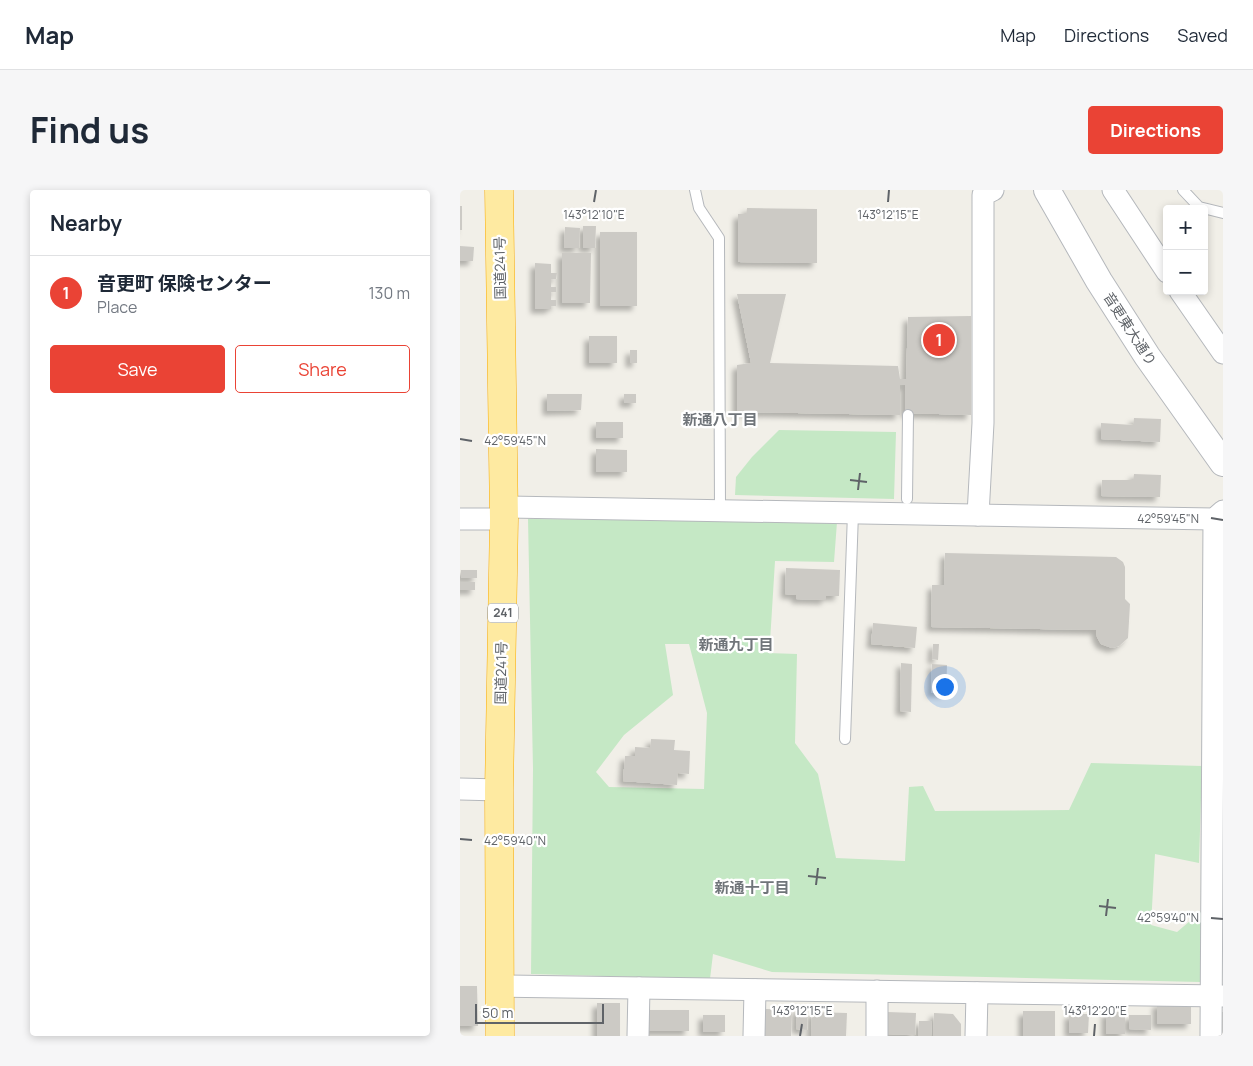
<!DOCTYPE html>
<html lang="en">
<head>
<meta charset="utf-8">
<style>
	:root { --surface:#fff; --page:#f6f6f7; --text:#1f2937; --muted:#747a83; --line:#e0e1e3; --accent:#ea4335 }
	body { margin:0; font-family:Manrope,"Noto Sans JP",sans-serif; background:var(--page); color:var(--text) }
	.controls { position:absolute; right:15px; top:15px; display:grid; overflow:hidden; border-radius:5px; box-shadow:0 2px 8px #0003 }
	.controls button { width:45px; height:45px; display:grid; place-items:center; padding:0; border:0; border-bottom:1px solid var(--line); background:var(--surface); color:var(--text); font:25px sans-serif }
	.scale { position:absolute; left:15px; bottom:12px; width:129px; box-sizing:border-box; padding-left:5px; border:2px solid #5f6368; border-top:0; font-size:14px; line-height:18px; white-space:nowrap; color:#5f6368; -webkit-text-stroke:4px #fff; paint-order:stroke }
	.you { position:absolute; left:484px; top:496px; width:18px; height:18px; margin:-12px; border:4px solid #fff; border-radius:50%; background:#1a73e8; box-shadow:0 0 0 8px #1a73e833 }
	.badge { display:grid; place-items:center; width:32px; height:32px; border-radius:50%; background:var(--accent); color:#fff; font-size:16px; font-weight:700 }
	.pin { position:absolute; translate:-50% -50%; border:2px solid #fff; box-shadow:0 1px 5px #0006 }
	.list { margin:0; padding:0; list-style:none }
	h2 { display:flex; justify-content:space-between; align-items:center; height:65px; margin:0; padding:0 20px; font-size:21px }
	h2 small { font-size:16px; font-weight:400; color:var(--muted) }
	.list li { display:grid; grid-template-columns:32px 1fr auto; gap:15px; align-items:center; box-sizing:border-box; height:75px; padding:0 20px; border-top:1px solid var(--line) }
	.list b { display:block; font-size:19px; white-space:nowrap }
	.list p { margin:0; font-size:16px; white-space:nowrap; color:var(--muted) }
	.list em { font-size:16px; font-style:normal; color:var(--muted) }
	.actions { display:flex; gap:10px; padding:15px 20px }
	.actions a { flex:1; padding:11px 0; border:1px solid var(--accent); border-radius:5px; text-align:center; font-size:18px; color:var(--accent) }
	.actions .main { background:var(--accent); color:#fff }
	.map { position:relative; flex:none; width:763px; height:846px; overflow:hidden; border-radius:5px }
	header { display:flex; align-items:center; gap:30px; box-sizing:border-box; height:70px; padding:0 25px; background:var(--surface); border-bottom:1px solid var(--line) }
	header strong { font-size:24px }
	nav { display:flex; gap:28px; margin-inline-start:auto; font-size:18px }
	.intro { display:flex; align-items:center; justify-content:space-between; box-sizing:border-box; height:120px; padding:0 30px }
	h1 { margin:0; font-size:35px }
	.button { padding:12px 22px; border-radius:5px; background:var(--accent); color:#fff; font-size:18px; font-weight:700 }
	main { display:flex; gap:30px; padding:0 30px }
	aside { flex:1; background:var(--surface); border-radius:5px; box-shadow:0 2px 8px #0003 }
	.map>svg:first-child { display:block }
</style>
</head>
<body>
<header>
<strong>Map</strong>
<nav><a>Map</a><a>Directions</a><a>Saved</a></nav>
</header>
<div class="intro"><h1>Find us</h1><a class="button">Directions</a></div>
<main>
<aside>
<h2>Nearby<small></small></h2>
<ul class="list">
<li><span class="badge">1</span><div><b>音更町 保険センター</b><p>Place</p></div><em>130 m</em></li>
</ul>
<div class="actions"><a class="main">Save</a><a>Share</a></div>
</aside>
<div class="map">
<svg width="763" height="846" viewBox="0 0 763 846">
	<defs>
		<filter id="shadow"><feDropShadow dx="-4.5" dy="4.5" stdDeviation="2.5" flood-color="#0004"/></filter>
	</defs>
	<rect width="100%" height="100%" fill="#f1efe8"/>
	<g fill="#c5e8c5" fill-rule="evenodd">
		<path d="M 319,240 L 436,242 L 434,309 L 275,305 L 276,287 L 292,267 Z"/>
		<path d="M 68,329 L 377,332 L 374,372 L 315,371 L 310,452 L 308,463 L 337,464 L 335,553 L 358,584 L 376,668 L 445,671 L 449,597 L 463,596 L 475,621 L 609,620 L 631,573 L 742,576 L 739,673 L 695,664 L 691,735 L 717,742 L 742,721 L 740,792 L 312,782 L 253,764 L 250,789 L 71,784 L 73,579 ZM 205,454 L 229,454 L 247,523 L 244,599 L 149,597 L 136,582 L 164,545 L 213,505 Z"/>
	</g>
	<g fill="#cccac5" filter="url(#shadow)">
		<rect x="0" y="16" width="2" height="24"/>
		<path d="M 287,18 L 357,19 L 357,73 L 278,72 L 278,24 L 286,24 Z"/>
		<path d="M 123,36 L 136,36 L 135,58 L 123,58 Z"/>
		<path d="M 105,37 L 120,38 L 119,58 L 104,58 Z"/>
		<rect x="140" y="42" width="37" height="74"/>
		<path d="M 0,56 L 14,57 L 13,71 L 0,71 Z"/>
		<path d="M 102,63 L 131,63 L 130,113 L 102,113 Z"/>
		<path d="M 75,73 L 91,74 L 91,83 L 97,83 L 96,89 L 91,89 L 91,97 L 96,97 L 96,102 L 91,102 L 91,110 L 96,110 L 96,116 L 91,116 L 91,119 L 75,119 Z"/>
		<path d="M 277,104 L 326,104 L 310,173 L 438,176 L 440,189 L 446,189 L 448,127 L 511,126 L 511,225 L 445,223 L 445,195 L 440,195 L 440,225 L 277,222 L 277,175 L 291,173 Z"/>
		<rect x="129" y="146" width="28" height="27"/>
		<rect x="170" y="160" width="7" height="13"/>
		<path d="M 87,204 L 122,204 L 121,220 L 87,221 Z"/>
		<rect x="164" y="204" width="12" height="9"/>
		<path d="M 674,228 L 701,229 L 700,252 L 641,249 L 641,233 L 673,235 Z"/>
		<rect x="136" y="232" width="27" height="16"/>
		<path d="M 136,259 L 167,260 L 167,282 L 136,282 Z"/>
		<path d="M 674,284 L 701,285 L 700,307 L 641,306 L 642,290 L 673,290 Z"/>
		<path d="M 485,363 L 656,367 L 663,372 L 665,377 L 665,409 L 670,414 L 668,448 L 659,456 L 652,458 L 641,454 L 637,447 L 636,440 L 471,437 L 472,395 L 484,395 Z"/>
		<path d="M 326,378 L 380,380 L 379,406 L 366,406 L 366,410 L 336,409 L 336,405 L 325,404 Z"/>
		<rect x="1" y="380" width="16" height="8"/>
		<rect x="0" y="392" width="15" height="8"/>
		<path d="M 413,433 L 457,437 L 455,458 L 411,454 Z"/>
		<path d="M 473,454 L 479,454 L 478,470 L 472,469 Z"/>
		<path d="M 441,473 L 452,474 L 451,522 L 440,521 Z"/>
		<path d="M 472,474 L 487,475 L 486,503 L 471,503 Z"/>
		<path d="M 191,549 L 215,550 L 214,560 L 230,561 L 229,584 L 218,583 L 217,595 L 163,591 L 165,566 L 175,566 L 175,557 L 190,558 Z"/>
		<path d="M 0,796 L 17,796 L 18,836 L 0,836 Z"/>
		<rect x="137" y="813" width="23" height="33"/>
		<rect x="697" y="813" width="34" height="21"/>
		<path d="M 337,818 L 348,819 L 347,840 L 336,839 Z"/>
		<path d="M 306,819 L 332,820 L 331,846 L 305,846 Z"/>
		<rect x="188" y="820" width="41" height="21"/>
		<rect x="563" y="821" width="32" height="25"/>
		<path d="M 352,822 L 387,823 L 386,846 L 351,846 Z"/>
		<path d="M 427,822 L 456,823 L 455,845 L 426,844 Z"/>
		<rect x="646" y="822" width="19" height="22"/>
		<path d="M 754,822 L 763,822 L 763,846 L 757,845 Z"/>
		<path d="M 474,823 L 493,824 L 501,834 L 501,846 L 473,846 Z"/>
		<path d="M 609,824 L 629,824 L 628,843 L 609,843 Z"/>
		<rect x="243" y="825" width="22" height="17"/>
		<path d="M 669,825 L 691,825 L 691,840 L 669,839 Z"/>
		<path d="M 459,831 L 472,831 L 471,846 L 458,846 Z"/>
	</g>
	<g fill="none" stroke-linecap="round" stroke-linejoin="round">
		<defs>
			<g id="service">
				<path d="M 235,0 L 239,18 L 259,48 L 260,321"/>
				<path d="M 723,0 L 739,17 L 763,23"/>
				<path d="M 447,309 L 448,225"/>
				<path d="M 385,549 L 393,323"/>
			</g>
			<g id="minor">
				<path d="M 653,0 L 707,82"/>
				<path d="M 720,101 L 763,163"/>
				<path d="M 44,317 L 754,329 L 763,321"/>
				<path d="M 518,325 L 523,233 L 523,5 L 533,0"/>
				<path d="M 0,329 L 44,329"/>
				<path d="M 0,599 L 39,600"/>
				<path d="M 39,796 L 763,806"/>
				<path d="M 178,846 L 179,798"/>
				<path d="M 294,846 L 295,800"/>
				<path d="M 417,846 L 417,801"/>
				<path d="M 516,846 L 517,803"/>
				<path d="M 751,846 L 754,329"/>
			</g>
			<path id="tertiary" d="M 587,0 L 639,91 L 687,166 L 763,273"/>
			<path id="trunk" d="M 39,0 L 44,329 L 39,600 L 40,846"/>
		</defs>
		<use href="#service" stroke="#b5b8bc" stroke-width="12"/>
		<use href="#minor" stroke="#b5b8bc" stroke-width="23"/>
		<use href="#tertiary" stroke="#b5b8bc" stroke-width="28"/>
		<use href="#trunk" stroke="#f9ab00" stroke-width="29"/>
		<use href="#service" stroke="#fff" stroke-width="10"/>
		<use href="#minor" stroke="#fff" stroke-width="21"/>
		<use href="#tertiary" stroke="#fff" stroke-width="26"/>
		<use href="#trunk" stroke="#feeaa1" stroke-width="28"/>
	</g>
	<path fill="none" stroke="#5f6368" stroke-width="2" d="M 134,12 L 136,0M 428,12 L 429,0M 0,249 L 12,251M 390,290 L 407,292M 398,300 L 400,283M 751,328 L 763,330M 0,649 L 12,650M 348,686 L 366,688M 356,695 L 358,678M 639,716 L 656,718M 646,726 L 648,709M 751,728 L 763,729M 340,846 L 342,834M 634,846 L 635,834"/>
	<g text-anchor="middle" stroke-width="4.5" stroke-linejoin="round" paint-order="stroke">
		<rect fill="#fff" stroke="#8f9295" stroke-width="1" x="28" y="413.5" width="30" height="19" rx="4"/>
		<g font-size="12" font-weight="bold" fill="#5f6368">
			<text x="43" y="427">241</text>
		</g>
		<g font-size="14" fill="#5f6368" stroke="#fff">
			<text transform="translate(40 78) rotate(-91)" y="5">国道241号</text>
			<text transform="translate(670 139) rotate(57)" y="5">音更東大通り</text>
			<text transform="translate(41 483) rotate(-89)" y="5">国道241号</text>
		</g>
		<g font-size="15" font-weight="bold" fill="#70757a" stroke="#fff">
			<text x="260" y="235">新通八丁目</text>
			<text x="276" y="460">新通九丁目</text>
			<text x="292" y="703">新通十丁目</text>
		</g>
	</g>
	<g font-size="12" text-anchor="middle" fill="#5f6368" stroke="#fff" stroke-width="4.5" stroke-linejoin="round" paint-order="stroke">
		<text x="134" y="29">143°12'10"E</text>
		<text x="428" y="29">143°12'15"E</text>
		<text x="55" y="255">42°59'45"N</text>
		<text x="708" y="333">42°59'45"N</text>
		<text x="55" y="655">42°59'40"N</text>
		<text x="708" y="732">42°59'40"N</text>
		<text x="342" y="825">143°12'15"E</text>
		<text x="635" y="825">143°12'20"E</text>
	</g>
</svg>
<div class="controls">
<button>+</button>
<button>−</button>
</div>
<div class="scale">50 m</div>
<div class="you"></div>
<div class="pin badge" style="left:479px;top:150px">1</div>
</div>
</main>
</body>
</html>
